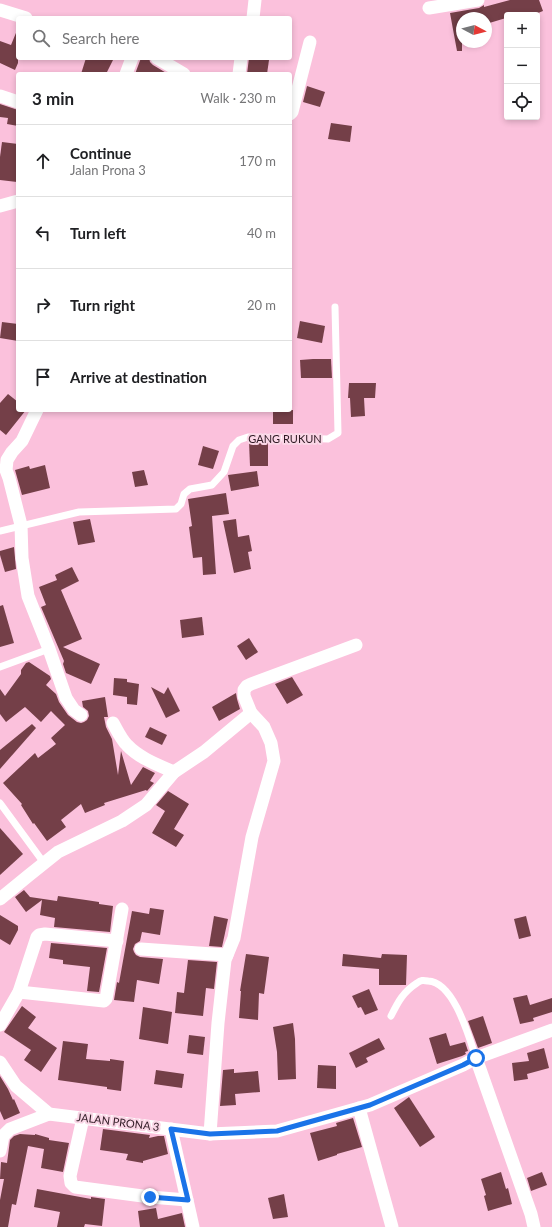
<!DOCTYPE html>
<html lang="en">
<head>
<meta charset="utf-8">
<style>
	:root { --surface:#fff; --page:#f6f6f6; --text:#202124; --muted:#757577; --line:#e0e0e0 }
	body { margin:0; font-family:Lato,sans-serif; background:var(--page); color:var(--text) }
	.controls { position:absolute; right:12px; top:12px; display:grid; overflow:hidden; border-radius:4px; box-shadow:0 2px 6px #0003 }
	.controls button { width:36px; height:36px; display:grid; place-items:center; padding:0; border:0; border-bottom:1px solid var(--line); background:var(--surface); color:var(--text); font:20px sans-serif }
	.compass { position:absolute; left:456px; top:12px; width:36px; height:36px; border-radius:50%; background:var(--surface); box-shadow:0 2px 6px #0003; rotate:97deg }
	.stop { position:absolute; width:12px; height:12px; margin:-9px; border:3px solid #1a73e8; border-radius:50%; background:#fff }
	.stop.end { background:#1a73e8; border-color:#fff; box-shadow:0 1px 4px #0008 }
	.list { margin:0; padding:0; list-style:none }
	h2 { display:flex; justify-content:space-between; align-items:center; height:52px; margin:0; padding:0 16px; font-size:17px }
	h2 small { font-size:13px; font-weight:400; color:var(--muted) }
	.list li { display:grid; grid-template-columns:26px 1fr auto; gap:12px; align-items:center; box-sizing:border-box; height:72px; padding:0 16px; border-top:1px solid var(--line) }
	.list b { display:block; font-size:15px; white-space:nowrap }
	.list p { margin:0; font-size:13px; white-space:nowrap; color:var(--muted) }
	.list em { font-size:13px; font-style:normal; color:var(--muted) }
	.icon { flex:none; width:22px; height:22px; fill:none; stroke:currentColor; stroke-width:2; stroke-linecap:round; stroke-linejoin:round }
	.map { position:relative; flex:none; width:552px; height:1227px; overflow:hidden }
	.search { position:absolute; background:var(--surface); box-shadow:0 2px 6px #0003; left:16px; top:16px; width:276px; height:44px; display:flex; align-items:center; gap:10px; box-sizing:border-box; padding:0 14px; border-radius:4px; color:var(--muted); font-size:15px }
	.panel { position:absolute; background:var(--surface); box-shadow:0 2px 6px #0003; left:16px; top:72px; width:276px; height:340px; border-radius:4px }
	.map>svg:first-child { display:block }
</style>
</head>
<body>
<div class="map">
<svg width="552" height="1227" viewBox="0 0 552 1227">
	<rect width="100%" height="100%" fill="#fbc1dc"/>
	<g fill="#743f48">
		<path d="M 510,0 L 539,0 L 543,11 L 533,15 L 505,15 L 506,18 L 486,24 L 486,18 L 462,18 L 462,51 L 457,51 L 450,13 L 479,8 L 484,5 L 484,7 Z"/>
		<path d="M 18,28 L 18,63 L 15,70 L 0,63 L 0,41 L 11,45 Z"/>
		<path d="M 86,58 L 114,58 L 106,74 L 81,74 Z"/>
		<path d="M 141,58 L 149,58 L 150,62 L 153,65 L 168,74 L 135,74 Z"/>
		<path d="M 249,58 L 269,60 L 267,74 L 247,74 Z"/>
		<path d="M 307,86 L 325,92 L 320,107 L 303,102 Z"/>
		<path d="M 0,104 L 18,110 L 18,126 L 7,124 L 8,118 L 0,117 Z"/>
		<path d="M 331,123 L 352,126 L 350,142 L 328,139 Z"/>
		<path d="M 2,142 L 18,144 L 17,182 L 0,180 L 0,157 Z"/>
		<path d="M 300,321 L 325,326 L 322,343 L 297,338 Z"/>
		<path d="M 2,322 L 18,324 L 18,341 L 0,338 Z"/>
		<path d="M 313,359 L 331,359 L 332,378 L 301,378 L 300,360 Z"/>
		<path d="M 349,383 L 376,383 L 375,398 L 364,398 L 365,416 L 351,417 L 350,398 L 348,398 Z"/>
		<path d="M 8,394 L 18,402 L 18,410 L 26,410 L 6,435 L 0,430 L 0,403 Z"/>
		<rect x="273" y="410" width="20" height="14"/>
		<path d="M 249,442 L 268,442 L 268,466 L 250,466 Z"/>
		<path d="M 203,446 L 219,451 L 213,469 L 198,465 Z"/>
		<path d="M 45,465 L 50,488 L 22,495 L 15,470 L 29,466 L 30,469 Z"/>
		<path d="M 144,470 L 148,485 L 135,487 L 132,472 Z"/>
		<path d="M 257,471 L 259,486 L 231,491 L 228,475 Z"/>
		<path d="M 226,493 L 229,514 L 212,516 L 216,574 L 203,575 L 202,557 L 193,558 L 189,527 L 192,526 L 188,499 Z"/>
		<path d="M 90,519 L 95,542 L 78,545 L 73,522 Z"/>
		<path d="M 236,519 L 238,537 L 249,535 L 252,551 L 248,552 L 251,569 L 234,573 L 223,521 Z"/>
		<path d="M 14,547 L 16,569 L 5,572 L 0,555 L 0,551 Z"/>
		<path d="M 72,567 L 79,581 L 61,590 L 82,639 L 63,647 L 100,664 L 91,684 L 66,673 L 63,664 L 64,661 L 41,607 L 46,605 L 39,587 L 57,580 L 55,575 Z"/>
		<path d="M 3,605 L 14,643 L 0,647 L 0,606 Z"/>
		<path d="M 202,617 L 204,635 L 182,638 L 180,620 Z"/>
		<path d="M 249,638 L 258,652 L 246,660 L 237,646 Z"/>
		<path d="M 29,662 L 50,676 L 51,679 L 46,685 L 56,694 L 59,702 L 68,715 L 77,722 L 81,723 L 84,722 L 87,720 L 89,716 L 88,711 L 83,707 L 82,701 L 105,697 L 108,717 L 104,717 L 106,727 L 112,739 L 118,775 L 121,751 L 131,785 L 143,767 L 155,773 L 150,781 L 154,783 L 147,791 L 146,790 L 104,803 L 105,805 L 85,813 L 81,804 L 61,820 L 66,827 L 47,841 L 34,823 L 33,824 L 21,805 L 22,804 L 3,783 L 35,753 L 38,758 L 56,744 L 51,738 L 65,725 L 51,711 L 41,722 L 25,707 L 6,722 L 0,714 L 0,689 L 5,696 L 21,674 L 21,670 L 26,663 Z"/>
		<path d="M 292,677 L 303,695 L 287,704 L 275,684 Z"/>
		<path d="M 114,678 L 127,679 L 127,682 L 139,684 L 137,705 L 127,704 L 127,697 L 113,695 Z"/>
		<path d="M 151,687 L 164,694 L 168,687 L 180,711 L 166,718 Z"/>
		<path d="M 236,693 L 237,699 L 240,709 L 219,721 L 212,707 Z"/>
		<path d="M 32,724 L 36,728 L 0,769 L 0,750 Z"/>
		<path d="M 150,727 L 167,735 L 162,745 L 145,737 Z"/>
		<path d="M 168,791 L 189,804 L 174,829 L 184,835 L 176,847 L 152,833 L 165,811 L 156,805 Z"/>
		<path d="M 0,828 L 23,854 L 0,875 Z"/>
		<path d="M 24,890 L 30,897 L 57,901 L 58,896 L 86,900 L 99,902 L 99,904 L 113,906 L 110,932 L 54,927 L 55,918 L 40,915 L 42,900 L 26,912 L 15,897 Z"/>
		<path d="M 150,908 L 164,910 L 160,935 L 142,932 L 140,941 L 135,944 L 133,949 L 134,952 L 136,955 L 140,957 L 163,959 L 159,984 L 137,980 L 134,1002 L 114,1000 L 117,982 L 119,983 L 132,911 L 149,914 Z"/>
		<path d="M 0,915 L 18,926 L 18,930 L 10,945 L 0,939 Z"/>
		<path d="M 214,916 L 228,919 L 222,947 L 209,946 Z"/>
		<path d="M 526,916 L 531,936 L 519,939 L 514,919 Z"/>
		<path d="M 51,943 L 107,948 L 99,992 L 87,991 L 90,967 L 63,964 L 63,960 L 49,958 Z"/>
		<path d="M 246,954 L 269,957 L 264,994 L 259,993 L 258,1020 L 239,1018 L 241,991 L 240,991 Z"/>
		<path d="M 343,954 L 381,958 L 382,954 L 407,955 L 406,985 L 379,985 L 379,969 L 342,966 Z"/>
		<path d="M 188,960 L 217,962 L 214,989 L 206,988 L 203,1016 L 175,1013 L 177,992 L 184,993 Z"/>
		<path d="M 369,989 L 378,1010 L 365,1015 L 361,1007 L 358,1008 L 352,996 Z"/>
		<path d="M 527,995 L 530,1005 L 552,998 L 552,1012 L 533,1018 L 534,1021 L 520,1024 L 513,998 Z"/>
		<path d="M 22,1006 L 36,1017 L 28,1028 L 57,1048 L 41,1072 L 24,1060 L 31,1050 L 4,1032 Z"/>
		<path d="M 143,1007 L 172,1012 L 168,1044 L 139,1039 Z"/>
		<path d="M 483,1016 L 492,1043 L 478,1048 L 468,1021 Z"/>
		<path d="M 293,1023 L 295,1039 L 296,1079 L 278,1080 L 277,1052 L 273,1027 Z"/>
		<path d="M 446,1033 L 450,1046 L 465,1042 L 468,1051 L 465,1052 L 466,1054 L 462,1056 L 437,1064 L 429,1038 Z"/>
		<path d="M 189,1035 L 205,1037 L 203,1055 L 187,1053 Z"/>
		<path d="M 379,1038 L 385,1049 L 366,1058 L 368,1062 L 356,1068 L 349,1053 Z"/>
		<path d="M 63,1041 L 88,1044 L 86,1059 L 110,1061 L 110,1059 L 124,1061 L 121,1091 L 107,1089 L 107,1087 L 58,1080 Z"/>
		<path d="M 544,1048 L 549,1068 L 527,1074 L 528,1079 L 514,1081 L 512,1063 L 529,1061 L 527,1053 Z"/>
		<path d="M 318,1065 L 336,1066 L 336,1089 L 317,1088 Z"/>
		<path d="M 234,1069 L 234,1073 L 258,1071 L 260,1092 L 235,1094 L 236,1105 L 220,1106 L 223,1070 Z"/>
		<path d="M 156,1070 L 184,1074 L 182,1088 L 154,1084 Z"/>
		<path d="M 0,1076 L 8,1089 L 13,1100 L 14,1099 L 20,1113 L 4,1120 L 0,1111 Z"/>
		<path d="M 409,1097 L 435,1137 L 420,1147 L 394,1108 Z"/>
		<path d="M 353,1118 L 362,1147 L 337,1154 L 337,1155 L 318,1161 L 310,1133 L 337,1126 L 336,1123 Z"/>
		<path d="M 103,1129 L 150,1135 L 149,1138 L 158,1136 L 164,1136 L 168,1154 L 143,1161 L 143,1163 L 126,1160 L 128,1154 L 100,1150 Z"/>
		<path d="M 20,1134 L 35,1135 L 35,1134 L 49,1138 L 49,1140 L 69,1143 L 63,1172 L 41,1168 L 44,1149 L 28,1146 L 16,1205 L 12,1204 L 8,1227 L 0,1227 L 0,1200 L 4,1179 L 0,1179 L 1,1162 L 7,1163 L 10,1140 L 14,1136 Z"/>
		<path d="M 501,1172 L 506,1189 L 508,1188 L 512,1204 L 488,1211 L 484,1196 L 486,1195 L 481,1179 Z"/>
		<path d="M 542,1172 L 547,1185 L 531,1191 L 527,1178 Z"/>
		<path d="M 37,1189 L 91,1199 L 91,1197 L 105,1199 L 102,1226 L 85,1224 L 84,1227 L 57,1227 L 60,1212 L 34,1207 Z"/>
		<path d="M 284,1194 L 288,1217 L 273,1219 L 268,1198 Z"/>
		<path d="M 156,1208 L 158,1219 L 182,1213 L 185,1227 L 140,1227 L 138,1211 Z"/>
	</g>
	<g fill="none" stroke-linecap="round" stroke-linejoin="round">
		<g stroke="#fff" stroke-width="7">
			<path d="M 0,531 L 79,512 L 176,509 L 181,504 L 184,494 L 190,489 L 212,485 L 224,472 L 233,446 L 239,440 L 248,437 L 328,439 L 338,433 L 335,307"/>
			<path d="M 0,667 L 49,649"/>
			<path d="M 0,803 L 44,863"/>
			<path d="M 391,1016 C 398,1002 403,992 417,983 C 421,980 423,980 428,981 C 454,982 469,1037 476,1058"/>
		</g>
		<g stroke="#fff" stroke-width="13">
			<path d="M 429,8 L 478,0"/>
			<path d="M 0,10 L 26,18"/>
			<path d="M 253,18 L 255,0"/>
			<path d="M 157,58 L 184,74"/>
			<path d="M 126,74 L 132,58"/>
			<path d="M 239,74 L 241,58"/>
			<path d="M 0,96 L 18,102"/>
			<path d="M 290,114 L 292,112 L 310,42"/>
			<path d="M 0,206 L 18,201"/>
			<path d="M 37,410 L 22,441 L 12,452 L 7,460 L 6,470 L 9,478 L 21,525 L 22,558 L 28,596 L 49,649 L 66,698 L 74,710 L 81,715"/>
			<path d="M 113,723 C 117,730 121,739 127,745 C 139,758 158,765 174,772"/>
			<path d="M 0,899 L 28,876 L 58,852 L 122,821 L 146,805 L 174,772 L 204,752 L 251,713"/>
			<path d="M 141,949 L 227,955"/>
			<path d="M 19,992 L 104,1001 L 106,999 L 122,909"/>
			<path d="M 0,1025 L 19,992 L 37,937 L 39,935 L 45,934 L 117,941"/>
			<path d="M 476,1058 L 531,1214 L 534,1227"/>
			<path d="M 0,1062 L 16,1086 L 49,1114 L 210,1134 L 277,1131 L 313,1121 L 370,1105 L 463,1065 L 476,1058 L 552,1030"/>
			<path d="M 359,1108 L 392,1227"/>
			<path d="M 83,1118 L 70,1176 L 71,1183 L 75,1187 L 150,1197 L 187,1200"/>
			<path d="M 171,1129 L 193,1227"/>
			<path d="M 210,1134 L 218,1023 L 225,960 L 234,938 L 252,837 L 274,761 L 271,743 L 264,727 L 251,713 L 244,696 L 244,690 L 247,686 L 251,684 L 356,645"/>
			<path d="M 0,1151 L 3,1136 L 10,1129 L 49,1114"/>
		</g>
	</g>
	<g fill="none" stroke-linecap="round" stroke-linejoin="round">
		<path stroke="#1a73e8" stroke-width="5" d="M 150,1197 L 188,1200 L 171,1129 L 210,1134 L 277,1131 L 370,1105 L 463,1065 L 476,1058"/>
	</g>
	<g text-anchor="middle" stroke-width="4" stroke-linejoin="round" paint-order="stroke">
		<g font-size="11" fill="#2f1a24" stroke="#fad6e6">
			<text x="285" y="443">GANG RUKUN</text>
			<text transform="translate(118 1122) rotate(7)" y="4">JALAN PRONA 3</text>
		</g>
	</g>
</svg>
<div class="controls">
<button>+</button>
<button>−</button>
<button><svg class="icon" aria-label="locate" viewBox="0 0 24 24"><circle cx="12" cy="12" r="6"/><path d="M12 2v4M12 18v4M2 12h4M18 12h4"/></svg></button>
</div>
<svg class="compass" viewBox="-18 -18 36 36"><path d="M0-13l5 13h-10z" fill="#e53935"/><path d="M0 13l5-13h-10z" fill="#757577"/></svg>
<div class="stop" style="left:476px;top:1058px"></div>
<div class="stop end" style="left:150px;top:1197px"></div>
<div class="search"><svg class="icon" aria-label="search" viewBox="0 0 24 24"><circle cx="10" cy="10" r="6"/><path d="M15 15l6 6"/></svg>Search here</div>
<section class="panel">
<h2>3 min<small>Walk · 230 m</small></h2>
<ul class="list">
<li><svg class="icon" aria-label="ahead" viewBox="0 0 24 24"><path d="M12 20V5M6 11l6-6 6 6"/></svg><div><b>Continue</b><p>Jalan Prona 3</p></div><em>170 m</em></li>
<li><svg class="icon" aria-label="left" viewBox="0 0 24 24"><path d="M17 20v-9H6M10 6l-5 5 5 5"/></svg><div><b>Turn left</b></div><em>40 m</em></li>
<li><svg class="icon" aria-label="right" viewBox="0 0 24 24"><path d="M7 20v-9h11M14 6l5 5-5 5"/></svg><div><b>Turn right</b></div><em>20 m</em></li>
<li><svg class="icon" aria-label="arrive" viewBox="0 0 24 24"><path d="M6 21V4h12l-3 4 3 4H6"/></svg><div><b>Arrive at destination</b></div></li>
</ul>
</section>
</div>
</body>
</html>
